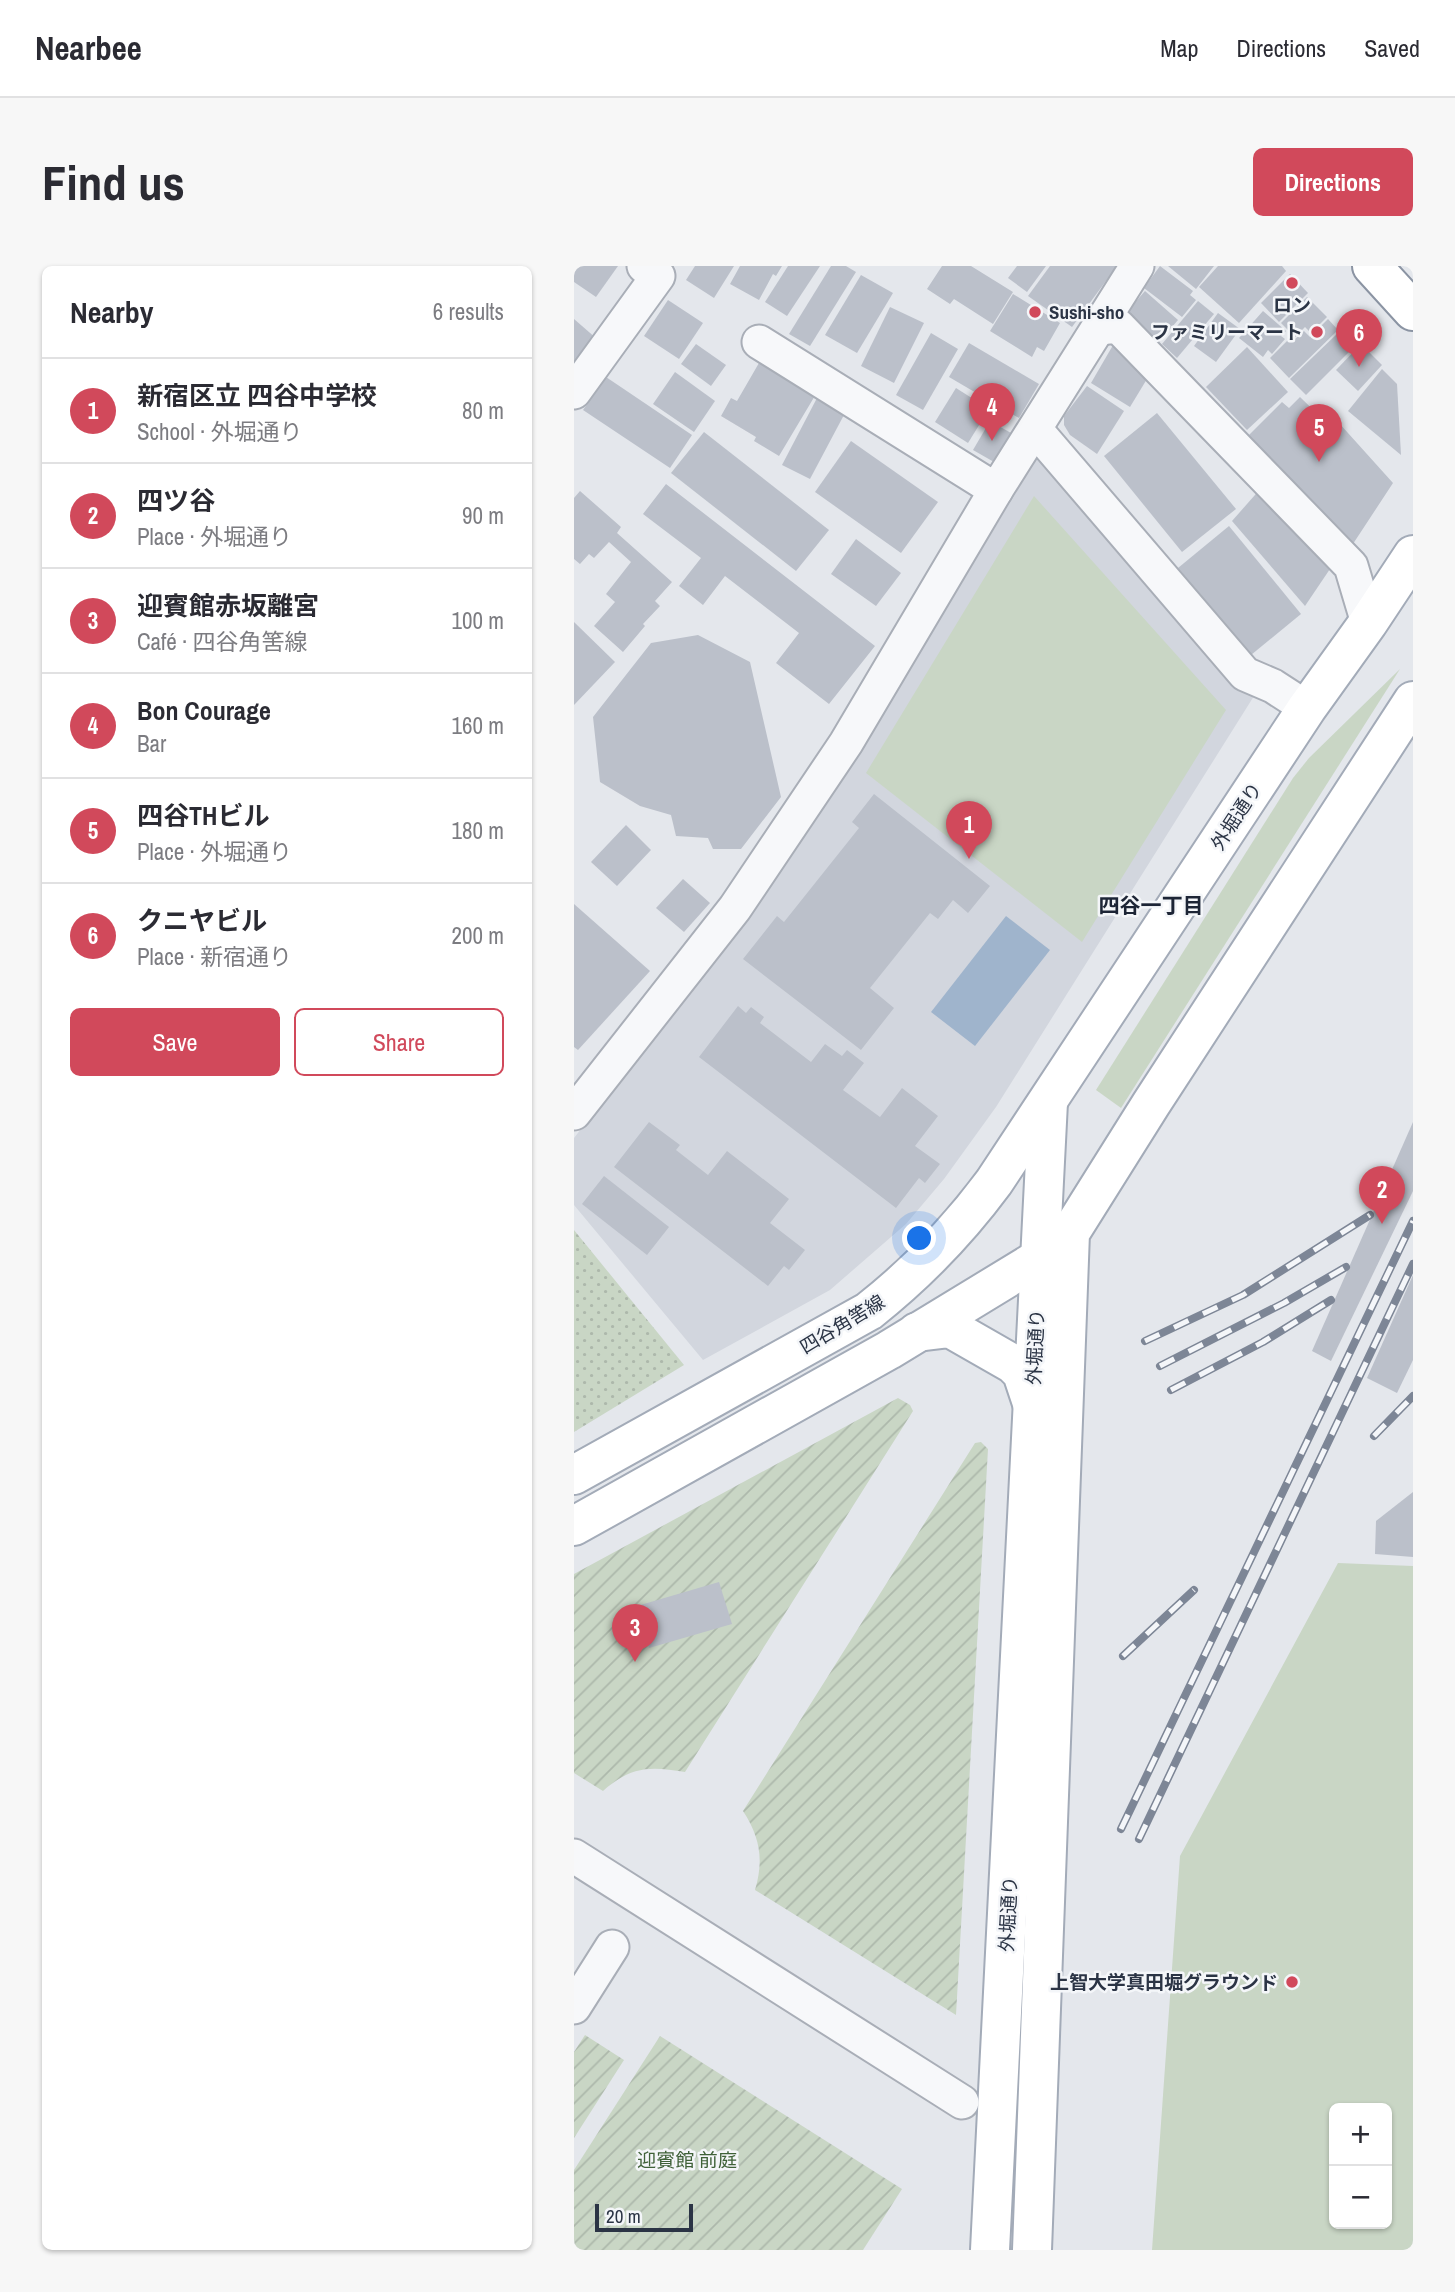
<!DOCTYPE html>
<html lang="en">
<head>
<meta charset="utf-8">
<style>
	:root { --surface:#fff; --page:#f7f7f7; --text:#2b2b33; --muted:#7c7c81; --line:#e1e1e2; --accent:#d1495b }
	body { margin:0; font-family:"Archivo Narrow","Noto Sans JP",sans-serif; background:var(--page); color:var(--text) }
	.controls { position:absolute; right:21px; bottom:21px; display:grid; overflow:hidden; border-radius:10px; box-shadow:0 2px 5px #0004 }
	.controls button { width:63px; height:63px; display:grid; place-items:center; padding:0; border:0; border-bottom:2px solid var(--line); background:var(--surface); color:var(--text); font:35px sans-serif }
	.scale { position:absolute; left:21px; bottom:18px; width:98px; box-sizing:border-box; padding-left:7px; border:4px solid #2b3445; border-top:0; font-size:19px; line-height:24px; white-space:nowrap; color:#2b3445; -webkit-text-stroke:5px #f4f6f9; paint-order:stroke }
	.you { position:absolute; left:346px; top:973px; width:24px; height:24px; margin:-18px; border:5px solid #fff; border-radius:50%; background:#1a73e8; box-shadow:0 0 0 10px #1a73e833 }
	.badge { display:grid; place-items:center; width:46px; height:46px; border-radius:50%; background:var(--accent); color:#fff; font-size:23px; font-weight:700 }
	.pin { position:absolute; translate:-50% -58px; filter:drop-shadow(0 2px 4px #0008) }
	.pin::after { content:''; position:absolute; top:37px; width:24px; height:21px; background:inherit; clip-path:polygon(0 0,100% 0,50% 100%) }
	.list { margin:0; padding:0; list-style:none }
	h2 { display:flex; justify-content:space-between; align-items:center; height:91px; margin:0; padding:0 28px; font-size:30px }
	h2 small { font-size:23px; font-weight:400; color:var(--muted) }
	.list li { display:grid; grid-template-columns:46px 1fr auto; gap:21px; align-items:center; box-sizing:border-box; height:105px; padding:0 28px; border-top:2px solid var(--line) }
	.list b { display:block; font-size:26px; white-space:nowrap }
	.list p { margin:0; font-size:23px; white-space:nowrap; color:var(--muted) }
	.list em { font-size:23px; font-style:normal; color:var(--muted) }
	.actions { display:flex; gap:14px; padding:21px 28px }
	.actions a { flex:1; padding:16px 0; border:2px solid var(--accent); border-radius:10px; text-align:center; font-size:24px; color:var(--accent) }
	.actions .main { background:var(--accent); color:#fff }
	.map { position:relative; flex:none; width:839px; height:1984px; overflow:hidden; border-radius:10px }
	header { display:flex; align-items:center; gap:42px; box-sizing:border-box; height:98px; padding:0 35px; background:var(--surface); border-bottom:2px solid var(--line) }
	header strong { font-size:33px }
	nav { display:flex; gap:38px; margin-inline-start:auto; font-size:24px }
	.intro { display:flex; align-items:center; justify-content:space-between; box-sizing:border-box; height:168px; padding:0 42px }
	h1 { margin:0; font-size:49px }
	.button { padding:18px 32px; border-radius:10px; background:var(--accent); color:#fff; font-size:24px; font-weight:700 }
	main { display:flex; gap:42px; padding:0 42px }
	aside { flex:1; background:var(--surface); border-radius:10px; box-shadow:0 2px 5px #0004 }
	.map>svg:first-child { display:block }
</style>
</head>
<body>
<header>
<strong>Nearbee</strong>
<nav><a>Map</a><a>Directions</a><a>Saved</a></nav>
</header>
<div class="intro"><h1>Find us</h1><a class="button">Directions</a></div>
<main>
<aside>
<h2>Nearby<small>6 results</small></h2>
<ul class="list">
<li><span class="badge">1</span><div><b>新宿区立 四谷中学校</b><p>School · 外堀通り</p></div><em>80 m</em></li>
<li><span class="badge">2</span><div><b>四ツ谷</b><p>Place · 外堀通り</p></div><em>90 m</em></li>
<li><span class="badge">3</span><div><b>迎賓館赤坂離宮</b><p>Café · 四谷角筈線</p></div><em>100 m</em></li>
<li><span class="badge">4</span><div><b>Bon Courage</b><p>Bar</p></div><em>160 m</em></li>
<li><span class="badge">5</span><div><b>四谷THビル</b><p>Place · 外堀通り</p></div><em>180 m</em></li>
<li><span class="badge">6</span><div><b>クニヤビル</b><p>Place · 新宿通り</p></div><em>200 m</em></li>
</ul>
<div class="actions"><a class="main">Save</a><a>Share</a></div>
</aside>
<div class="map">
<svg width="839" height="1984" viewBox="0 0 839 1984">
	<defs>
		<pattern id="park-dots" width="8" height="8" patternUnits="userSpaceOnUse" patternTransform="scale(1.75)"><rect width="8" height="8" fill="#c9d6c5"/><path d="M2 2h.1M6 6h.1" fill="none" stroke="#adb8ab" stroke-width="1.8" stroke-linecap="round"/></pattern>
		<pattern id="garden-furrows" width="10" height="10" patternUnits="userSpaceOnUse" patternTransform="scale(1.75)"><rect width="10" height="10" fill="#c9d6c5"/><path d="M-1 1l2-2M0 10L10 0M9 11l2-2" fill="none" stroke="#adb8ab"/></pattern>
	</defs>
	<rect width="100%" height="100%" fill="#e4e7ec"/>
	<path fill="#d2d6de" d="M 467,185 L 680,430 L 422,841 L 370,913 L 332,958 L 256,1024 L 129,1094 L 0,939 L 0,872 L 156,674 L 270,512 Z"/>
	<g fill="#c9d6c5" fill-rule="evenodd">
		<path d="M 460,230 L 652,444 L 508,676 L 292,507 Z"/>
		<path d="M 826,403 L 547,842 L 522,824 L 719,512 L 735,492 Z"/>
		<path d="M 764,1297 L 839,1300 L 839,1984 L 578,1984 L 606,1590 ZM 760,1842 L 813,1842 L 813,1958 L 760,1958 Z"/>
	</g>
	<path fill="url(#park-dots)" d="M 0,964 L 110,1099 L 0,1166 Z"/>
	<g fill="url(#garden-furrows)">
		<path d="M 324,1132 L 336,1139 L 339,1145 L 111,1506 C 76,1500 57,1500 29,1525 L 0,1507 L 0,1308 Z"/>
		<path d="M 407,1176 L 414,1183 L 382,1749 L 181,1624 C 190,1594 186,1571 169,1545 L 401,1177 Z"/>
		<path d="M 11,1769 L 50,1794 L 0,1872 L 0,1786 Z"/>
		<path d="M 86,1770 L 328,1923 L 289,1984 L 0,1984 L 0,1904 Z"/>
	</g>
	<path fill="#9fb4cc" d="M 432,650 L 476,684 L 401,780 L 357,746 Z"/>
	<g fill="#bbc0ca">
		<path d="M 0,0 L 44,0 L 22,31 L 0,16 Z"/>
		<path d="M 121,0 L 160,0 L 140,32 L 112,14 Z"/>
		<path d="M 166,0 L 208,0 L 202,10 L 199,8 L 185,34 L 156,18 Z"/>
		<path d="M 214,0 L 246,0 L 213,50 L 191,36 Z"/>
		<path d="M 257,0 L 272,0 L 282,6 L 236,80 L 215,68 Z"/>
		<path d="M 368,0 L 397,0 L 439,26 L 419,58 L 380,33 L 376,38 L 353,23 Z"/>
		<path d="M 443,0 L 472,0 L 453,26 L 434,12 Z"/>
		<path d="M 476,0 L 543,0 L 498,61 L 454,30 Z"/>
		<path d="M 586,0 L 619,25 L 616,29 L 622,34 L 608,51 L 570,22 Z"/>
		<path d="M 594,0 L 640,0 L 622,23 Z"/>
		<path d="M 644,0 L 708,0 L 712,5 L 665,57 L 625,21 Z"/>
		<path d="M 716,8 L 734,27 L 705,56 L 687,37 Z"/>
		<path d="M 287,9 L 319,27 L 283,87 L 251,69 Z"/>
		<path d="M 571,25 L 604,54 L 585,76 L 551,48 Z"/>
		<path d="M 439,28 L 486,57 L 470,85 L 463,81 L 458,91 L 416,65 Z"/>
		<path d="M 733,31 L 753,51 L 737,67 L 731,61 L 721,71 L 707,57 Z"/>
		<path d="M 94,34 L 129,57 L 105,93 L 70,70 Z"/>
		<path d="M 624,35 L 640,48 L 603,92 L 588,78 Z"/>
		<path d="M 316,41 L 350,57 L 320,117 L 287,100 Z"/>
		<path d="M 689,45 L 712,65 L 707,70 L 711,73 L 698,88 L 694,84 L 689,91 L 665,72 Z"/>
		<path d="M 644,47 L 666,63 L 642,96 L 620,80 Z"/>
		<path d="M 0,53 L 23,73 L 0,99 Z"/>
		<path d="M 754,53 L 764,64 L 715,112 L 696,92 L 717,71 L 720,74 L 730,65 L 736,71 Z"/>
		<path d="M 766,65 L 781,80 L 732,129 L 716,113 Z"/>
		<path d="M 357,67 L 384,83 L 349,144 L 322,129 Z"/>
		<path d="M 542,74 L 576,108 L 556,141 L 517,117 Z"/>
		<path d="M 395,77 L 465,118 L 445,152 L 375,111 Z"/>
		<path d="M 122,78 L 152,99 L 137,120 L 107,98 Z"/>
		<path d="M 787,78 L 808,99 L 784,125 L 762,104 Z"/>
		<path d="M 673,81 L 714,126 L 673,164 L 632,121 Z"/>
		<path d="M 189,90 L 245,123 L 205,190 L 180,175 L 182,171 L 147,150 L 157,132 L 163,135 Z"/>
		<path d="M 808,103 L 823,118 L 827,189 L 774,145 Z"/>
		<path d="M 101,106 L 141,135 L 120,166 L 79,138 Z"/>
		<path d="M 32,111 L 118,169 L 96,202 L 9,144 Z"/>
		<path d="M 513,120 L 550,145 L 523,188 L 496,169 L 490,159 L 490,150 Z"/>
		<path d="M 382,122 L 415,143 L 394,177 L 361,156 Z"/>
		<path d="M 726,131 L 759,163 L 765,157 L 819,217 L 775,284 L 668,176 L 708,136 L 715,142 Z"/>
		<path d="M 243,132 L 271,147 L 236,213 L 208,199 Z"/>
		<path d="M 583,147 L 662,243 L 608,286 L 530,190 Z"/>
		<path d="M 416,155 L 437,167 L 420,196 L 399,184 Z"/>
		<path d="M 130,166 L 255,264 L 222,305 L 97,207 Z"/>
		<path d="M 277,175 L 364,236 L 327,287 L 241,226 Z"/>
		<path d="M 92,218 L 301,380 L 255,438 L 202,397 L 225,367 L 151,310 L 129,339 L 105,320 L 127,292 L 69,248 Z"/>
		<path d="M 688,221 L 758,300 L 731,340 L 658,255 Z"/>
		<path d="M 6,225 L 47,261 L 43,267 L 98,316 L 81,335 L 86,340 L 69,358 L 71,360 L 49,386 L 20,360 L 41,336 L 32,328 L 57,296 L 35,276 L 20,292 L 15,288 L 6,298 L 0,293 L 0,232 Z"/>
		<path d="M 655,260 L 727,348 L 677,389 L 604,302 Z"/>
		<path d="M 282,273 L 327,307 L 302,340 L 257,308 Z"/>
		<path d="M 0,356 L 41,396 L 0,439 Z"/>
		<path d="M 124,369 L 176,396 L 207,531 L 167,583 L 139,583 L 134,572 L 102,570 L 97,549 L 66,540 L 26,516 L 19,451 L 77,377 Z"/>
		<path d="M 300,528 L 416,620 L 394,647 L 379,634 L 364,653 L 356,647 L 296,722 L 320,742 L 287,784 L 169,693 L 203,650 L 210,656 L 285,562 L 278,556 Z"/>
		<path d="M 52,559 L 77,584 L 43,620 L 17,596 Z"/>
		<path d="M 109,613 L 136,637 L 110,666 L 82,642 Z"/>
		<path d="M 0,638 L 76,705 L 4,784 L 0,781 Z"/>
		<path d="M 164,740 L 172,747 L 177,741 L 190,751 L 186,757 L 237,796 L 251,778 L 268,790 L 273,784 L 290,797 L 269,824 L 306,851 L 328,822 L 364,850 L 341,880 L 366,898 L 351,917 L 345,912 L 322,942 L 125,791 Z"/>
		<path d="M 75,856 L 106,879 L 102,884 L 134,909 L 153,885 L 215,933 L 196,957 L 231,984 L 215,1004 L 210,1000 L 194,1020 L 40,901 Z"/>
		<path d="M 839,856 L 839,925 L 757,1095 L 738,1085 Z"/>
		<path d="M 30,910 L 95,961 L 73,989 L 8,938 Z"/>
		<path d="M 839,1009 L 839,1094 L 823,1127 L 793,1112 Z"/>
		<path d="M 839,1226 L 839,1291 L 801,1288 L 802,1255 Z"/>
		<path d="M 145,1316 L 158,1358 L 75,1382 L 63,1340 Z"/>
	</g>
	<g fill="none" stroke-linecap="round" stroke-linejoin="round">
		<defs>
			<g id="minor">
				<path d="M 525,62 L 544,60 L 777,300 L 794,357"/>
				<path d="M 185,76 L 422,224"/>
				<path d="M 0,126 L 84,10 L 70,0"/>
				<path d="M 461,163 L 671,408 L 699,420 L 733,442"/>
				<path d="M 0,847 L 161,642 L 272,477 L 422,224 L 563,0"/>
				<path d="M 0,1590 L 388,1836"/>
				<path d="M 0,1741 L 38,1681"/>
			</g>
			<g id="major">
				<path d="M 343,1066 L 376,1062 L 439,1098 L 448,1107 L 458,1137"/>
				<path d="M 0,1209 L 295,1045 C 343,1007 383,966 420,916 L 733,442 L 794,357 L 839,289"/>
				<path d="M 0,1260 L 315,1084 L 466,992 L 481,980"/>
				<path d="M 416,1984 L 474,836"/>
				<path d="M 458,1984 L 496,967 L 577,838 L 839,435"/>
			</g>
			<path id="highway" d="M 798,0 L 839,45"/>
		</defs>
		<use href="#minor" stroke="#a9aeb7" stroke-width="37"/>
		<use href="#major" stroke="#a3abb8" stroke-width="42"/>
		<use href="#highway" stroke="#8b94a3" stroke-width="42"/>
		<use href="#minor" stroke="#f7f8fa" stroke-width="33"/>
		<use href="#major" stroke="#fff" stroke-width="38"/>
		<use href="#highway" stroke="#fff" stroke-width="38"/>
		<defs>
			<g id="rail">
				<path d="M 571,1075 L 669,1029 L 796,949"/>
				<path d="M 586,1100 L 710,1037 L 772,1001"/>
				<path d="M 597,1124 L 689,1076 L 757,1034"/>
				<path d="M 800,1170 L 839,1130"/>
				<path d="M 549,1390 L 620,1324"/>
				<path d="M 547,1563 L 839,955"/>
				<path d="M 565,1573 L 839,998"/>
			</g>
		</defs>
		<use href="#rail" stroke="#7d8696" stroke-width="8"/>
		<use href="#rail" stroke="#f4f6f9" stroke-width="5" stroke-dasharray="16" stroke-linecap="butt"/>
	</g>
	<g fill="#d1495b" stroke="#f4f6f9" stroke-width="2.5">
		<circle cx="718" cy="17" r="7"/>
		<circle cx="461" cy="46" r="7"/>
		<circle cx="743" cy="66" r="7"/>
		<circle cx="718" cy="1716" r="7"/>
	</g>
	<g text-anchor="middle" stroke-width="5" stroke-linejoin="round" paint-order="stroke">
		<g font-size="19" font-weight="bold" fill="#2b3445" stroke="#f4f6f9" text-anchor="end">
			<text x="718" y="46" text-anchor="middle">ロン</text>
			<text x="475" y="53" text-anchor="start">Sushi-sho</text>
			<text x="729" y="73">ファミリーマート</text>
			<text x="704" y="1723">上智大学真田堀グラウンド</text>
		</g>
		<g font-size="19" fill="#2b3445" stroke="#f4f6f9">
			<text transform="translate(662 550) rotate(-57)" y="7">外堀通り</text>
			<text transform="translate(268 1058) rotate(-31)" y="7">四谷角筈線</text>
			<text transform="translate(461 1081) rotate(-87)" y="7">外堀通り</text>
			<text transform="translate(434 1648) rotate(-87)" y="7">外堀通り</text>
		</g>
		<g font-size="19" fill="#3f6138" stroke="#f4f6f9">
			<text x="113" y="1901">迎賓館 前庭</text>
		</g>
		<g font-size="21" font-weight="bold" fill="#1d2536" stroke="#f4f6f9">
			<text x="577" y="647">四谷一丁目</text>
		</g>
	</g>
</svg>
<div class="controls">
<button>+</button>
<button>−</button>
</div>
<div class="scale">20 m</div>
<div class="you"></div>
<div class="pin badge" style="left:395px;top:593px">1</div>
<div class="pin badge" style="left:808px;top:958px">2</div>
<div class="pin badge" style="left:61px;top:1396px">3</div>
<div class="pin badge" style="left:418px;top:175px">4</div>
<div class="pin badge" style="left:745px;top:196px">5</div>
<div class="pin badge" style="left:785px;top:101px">6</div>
</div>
</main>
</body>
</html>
